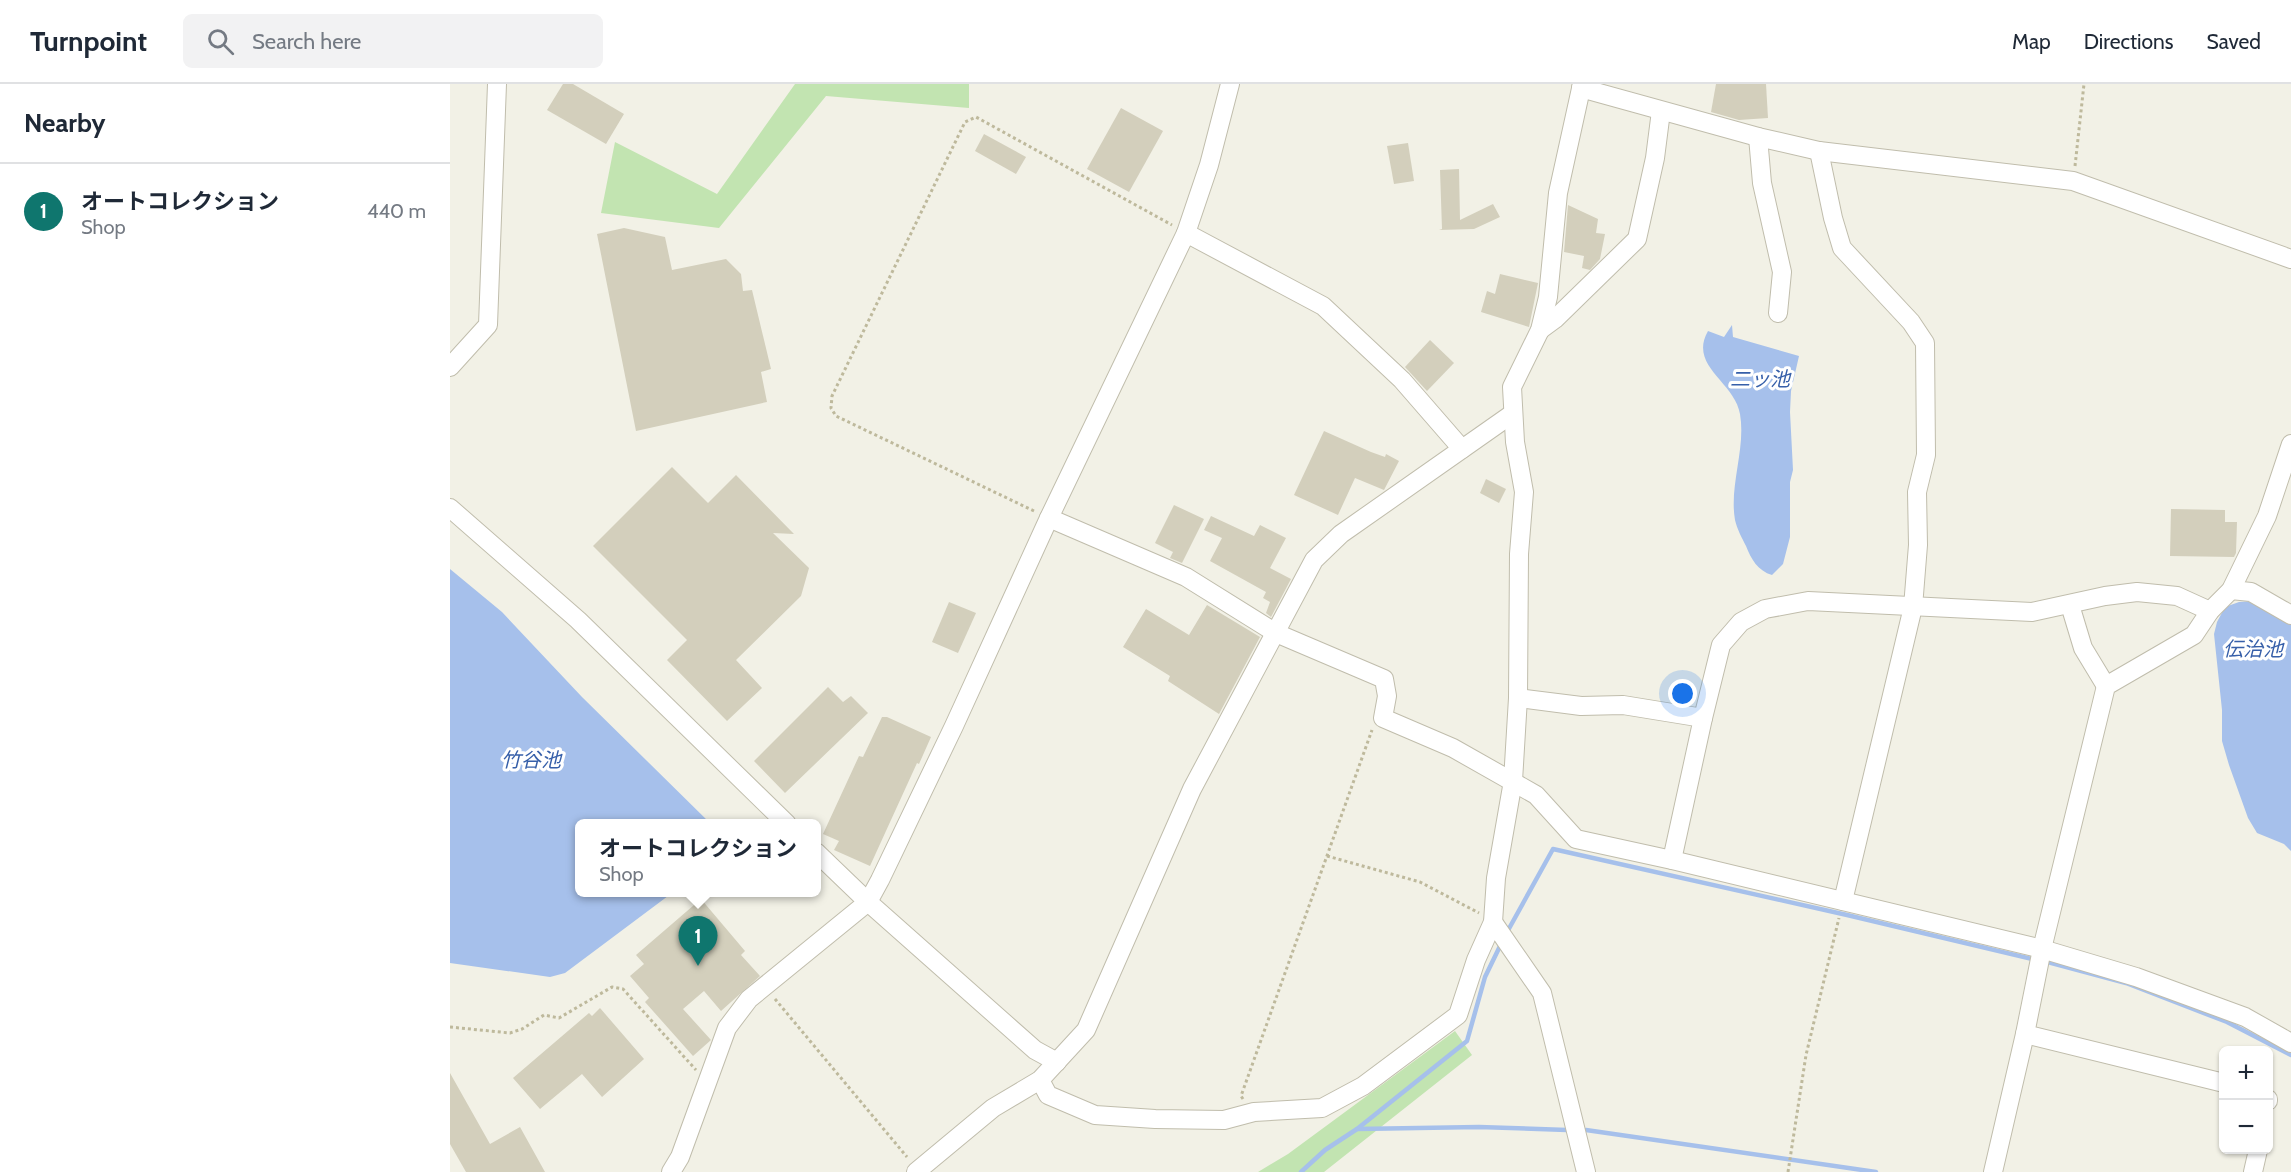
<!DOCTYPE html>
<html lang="en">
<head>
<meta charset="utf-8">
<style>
	:root { --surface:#fff; --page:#f2f2f3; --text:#1f2937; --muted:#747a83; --line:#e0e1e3; --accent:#0f766e }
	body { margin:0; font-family:Cabin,"Noto Sans JP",sans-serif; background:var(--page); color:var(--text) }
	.controls { position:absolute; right:18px; bottom:18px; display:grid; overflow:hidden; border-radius:9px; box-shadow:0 2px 4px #0004 }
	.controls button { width:54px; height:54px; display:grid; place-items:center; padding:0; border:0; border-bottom:2px solid var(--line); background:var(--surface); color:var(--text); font:30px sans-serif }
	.you { position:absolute; left:1233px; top:610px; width:21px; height:21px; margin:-15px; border:4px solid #fff; border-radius:50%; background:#1a73e8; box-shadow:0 0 0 9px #1a73e833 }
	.badge { display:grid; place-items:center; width:39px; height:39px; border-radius:50%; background:var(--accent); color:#fff; font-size:20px; font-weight:700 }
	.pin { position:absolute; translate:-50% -50px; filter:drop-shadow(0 2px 3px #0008) }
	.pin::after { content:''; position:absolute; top:32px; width:21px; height:18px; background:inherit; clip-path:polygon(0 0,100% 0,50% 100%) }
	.popup { position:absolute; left:125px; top:735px; width:246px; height:78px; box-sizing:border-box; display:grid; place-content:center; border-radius:9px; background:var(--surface); filter:drop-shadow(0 2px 4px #0005); font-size:20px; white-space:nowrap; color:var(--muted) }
	.popup b { font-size:22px; color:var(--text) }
	.popup::after { content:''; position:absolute; left:50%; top:100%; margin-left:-12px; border:12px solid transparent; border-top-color:var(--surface) }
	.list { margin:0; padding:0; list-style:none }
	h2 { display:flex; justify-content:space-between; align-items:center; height:78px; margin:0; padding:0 24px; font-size:26px }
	h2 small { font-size:20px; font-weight:400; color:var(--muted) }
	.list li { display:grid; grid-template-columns:39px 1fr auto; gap:18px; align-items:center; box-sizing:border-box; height:96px; padding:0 24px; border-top:2px solid var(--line) }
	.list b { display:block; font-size:22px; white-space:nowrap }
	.list p { margin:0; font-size:20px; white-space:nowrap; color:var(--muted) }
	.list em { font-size:20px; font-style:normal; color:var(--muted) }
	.icon { flex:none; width:33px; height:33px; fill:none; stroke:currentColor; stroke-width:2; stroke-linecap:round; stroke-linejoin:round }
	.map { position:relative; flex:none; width:1841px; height:1088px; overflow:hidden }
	header { display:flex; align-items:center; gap:36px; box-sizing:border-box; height:84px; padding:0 30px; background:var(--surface); border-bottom:2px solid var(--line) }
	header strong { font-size:28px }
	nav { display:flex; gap:33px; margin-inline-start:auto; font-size:21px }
	.search { width:420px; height:54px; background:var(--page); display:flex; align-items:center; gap:15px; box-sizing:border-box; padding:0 21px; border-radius:9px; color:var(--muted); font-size:22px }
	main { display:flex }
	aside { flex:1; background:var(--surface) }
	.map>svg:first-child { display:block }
</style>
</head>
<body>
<header>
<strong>Turnpoint</strong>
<div class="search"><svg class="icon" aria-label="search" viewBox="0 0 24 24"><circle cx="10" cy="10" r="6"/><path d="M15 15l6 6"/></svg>Search here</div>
<nav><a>Map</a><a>Directions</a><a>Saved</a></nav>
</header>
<main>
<aside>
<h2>Nearby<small></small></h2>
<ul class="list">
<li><span class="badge">1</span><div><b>オートコレクション</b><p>Shop</p></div><em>440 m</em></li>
</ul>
</aside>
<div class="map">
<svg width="1841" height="1088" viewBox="0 0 1841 1088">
	<rect width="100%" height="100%" fill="#f2f1e6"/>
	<g fill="#c2e4b1">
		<path d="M 345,0 L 519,0 L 519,24 L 376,12 L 269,144 L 151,129 L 165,58 L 267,110 Z"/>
		<path d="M 1005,947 L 1022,971 L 874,1088 L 808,1088 L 838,1070 Z"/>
	</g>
	<g fill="#a6c0eb">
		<path d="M 1282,241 L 1283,253 L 1349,272 L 1341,307 L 1340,328 L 1343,386 L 1340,398 L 1340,453 L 1333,480 L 1322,491 C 1308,487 1301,475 1296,462 C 1292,454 1287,445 1285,436 C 1279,401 1296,365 1290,330 C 1285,298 1238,282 1258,247 L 1274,253 Z"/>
		<path d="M 0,485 L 52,528 L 132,613 L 260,739 L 130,740 L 130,808 L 222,809 L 115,889 L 100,893 L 0,879 Z"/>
		<path d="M 1802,517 L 1841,537 L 1841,767 L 1834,760 L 1807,749 L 1798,734 L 1779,681 L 1772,657 L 1772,626 L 1764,550 L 1767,538 L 1775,523 L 1789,518 Z"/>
	</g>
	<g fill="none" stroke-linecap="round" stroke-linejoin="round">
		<g stroke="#a6c0eb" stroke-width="4.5">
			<path d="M 1056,850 L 1103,765 L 1397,831 L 1586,876"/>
			<path d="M 1594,877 L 1676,899 L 1777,938 L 1841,971"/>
			<path d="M 907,1045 L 1029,1043 L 1117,1046"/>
			<path d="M 1136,1046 L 1426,1088"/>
			<path d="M 851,1088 L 875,1066 L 907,1045 L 1017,957 L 1035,893 L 1051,860"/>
		</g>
	</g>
	<g fill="#d3cfbc">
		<path d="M 113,0 L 123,0 L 174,30 L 156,60 L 97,26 Z"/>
		<path d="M 1266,0 L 1316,0 L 1318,34 L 1289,36 L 1261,28 Z"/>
		<path d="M 671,24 L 713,47 L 679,108 L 637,85 Z"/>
		<path d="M 534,50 L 576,73 L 566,90 L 525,67 Z"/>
		<path d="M 958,59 L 964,97 L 944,100 L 937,62 Z"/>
		<path d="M 1009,85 L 1010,136 L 1043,120 L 1050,133 L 1024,145 L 989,146 L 992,145 L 990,86 Z"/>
		<path d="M 1118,121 L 1148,135 L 1146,149 L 1155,150 L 1150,175 L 1140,186 L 1132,184 L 1134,172 L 1114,168 Z"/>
		<path d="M 174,144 L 215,153 L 222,186 L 276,175 L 291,190 L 293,207 L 302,206 L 321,285 L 311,288 L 317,318 L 186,347 L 147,150 Z"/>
		<path d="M 1050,190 L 1088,199 L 1079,243 L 1031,228 L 1037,207 L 1045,210 Z"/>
		<path d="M 980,256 L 1004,279 L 977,307 L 955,283 Z"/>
		<path d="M 874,347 L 921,368 L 935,373 L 936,370 L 949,377 L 934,406 L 905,394 L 888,431 L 844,411 Z"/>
		<path d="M 222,383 L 258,419 L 286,391 L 344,450 L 323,449 L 359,484 L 351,512 L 286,576 L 312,604 L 277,637 L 217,576 L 237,556 L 143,462 Z"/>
		<path d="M 1036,395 L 1056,405 L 1049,419 L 1030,409 Z"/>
		<path d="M 724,421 L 754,435 L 732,479 L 720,474 L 723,468 L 705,459 Z"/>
		<path d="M 1721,425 L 1775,426 L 1775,438 L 1787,438 L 1786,469 L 1784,473 L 1720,472 Z"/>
		<path d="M 761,432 L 804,452 L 810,441 L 836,454 L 820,484 L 841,495 L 821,533 L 816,529 L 820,518 L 813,514 L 816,508 L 760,477 L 772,454 L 754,446 Z"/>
		<path d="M 499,518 L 526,529 L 508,569 L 482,558 Z"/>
		<path d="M 757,521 L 810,553 L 769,630 L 718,597 L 720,592 L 673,563 L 696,525 L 739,551 Z"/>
		<path d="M 378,603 L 393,618 L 401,612 L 418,629 L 335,709 L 304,677 Z"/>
		<path d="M 432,633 L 437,633 L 481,653 L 469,680 L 467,679 L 420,782 L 384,766 L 389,757 L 373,750 L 409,672 L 413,673 Z"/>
		<path d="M 251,815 L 295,867 L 291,871 L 310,892 L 271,927 L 254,907 L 233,925 L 261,956 L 243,972 L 195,918 L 199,914 L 180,892 L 194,880 L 186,871 Z"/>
		<path d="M 150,924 L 194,975 L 152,1013 L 132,990 L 90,1025 L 63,994 L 139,929 L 142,932 Z"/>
		<path d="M 0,989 L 40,1060 L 70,1043 L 95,1088 L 16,1088 L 0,1060 Z"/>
	</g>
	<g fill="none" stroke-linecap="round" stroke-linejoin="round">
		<defs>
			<g id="minor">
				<path d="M 1131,4 L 1308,53 L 1369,67 L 1623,97 L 1841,175"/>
				<path d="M 1308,53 L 1312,99 L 1332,188 L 1328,229"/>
				<path d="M 1369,67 L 1383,134 L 1392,164 L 1461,238 L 1475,259 L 1476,371 L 1467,408 L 1468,461 L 1463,523 L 1393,817"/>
				<path d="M 736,149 L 873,222 L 952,296 L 1012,365"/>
				<path d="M 1090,246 L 1105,235 L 1187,155 L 1205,74 L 1211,27"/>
				<path d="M 0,283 L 38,241 L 47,0"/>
				<path d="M 0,424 L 128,536 L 337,740"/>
				<path d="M 599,434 L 736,493 L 826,549 L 934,595 L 937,612 L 933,634 L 1003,664 L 1086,711 L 1126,755 L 1222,776 L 1592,865 L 1686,893 L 1795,933 L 1841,959"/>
				<path d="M 1781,506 L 1801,508 L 1841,531"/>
				<path d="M 1620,521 L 1633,564 L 1656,602"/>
				<path d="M 1068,614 L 1131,622 L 1173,621 L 1253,634 L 1271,561 L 1291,538 L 1315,525 L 1358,517 L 1582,528 L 1655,512 L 1687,508 L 1727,512 L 1760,527"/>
				<path d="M 366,768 L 418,818 L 585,966 L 607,978"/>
				<path d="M 1222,776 L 1253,634"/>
				<path d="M 1043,838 L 1092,909 L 1136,1088"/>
				<path d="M 1575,950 L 1774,999"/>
				<path d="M 590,996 L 598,1011 L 645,1031 L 705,1035 L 774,1036 L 804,1028 L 872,1024 L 913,1002 L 1008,931 L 1026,876 L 1043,838 L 1046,794 L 1063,697 L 1068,614 L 1069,470 L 1074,408 L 1065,358 L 1062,303 L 1090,246 L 1098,213 L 1108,109 L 1132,0"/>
				<path d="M 1818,1015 L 1818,1017"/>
				<path d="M 221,1088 L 230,1073 L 277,944 L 299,915 L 418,818 L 430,796 L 504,642 L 599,434 L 736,149 L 759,81 L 780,0"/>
				<path d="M 466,1088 L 543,1024 L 590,996 L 636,946 L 742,705 L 864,476 L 891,450 L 1062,330"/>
				<path d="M 1543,1088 L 1575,950 L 1592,865 L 1656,602 L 1744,551 L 1760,527 L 1781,506 L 1817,432 L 1841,360"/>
				<path d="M 1803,1088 L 1808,1066"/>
			</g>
		</defs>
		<use href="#minor" stroke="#c0bdac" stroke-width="20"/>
		<g stroke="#beb99c" stroke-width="3" stroke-dasharray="3 3" stroke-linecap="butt">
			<path d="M 1625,82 L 1634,0"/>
			<path d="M 584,427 L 386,332 L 381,324 L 382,312 L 515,38 L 526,33 L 722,141"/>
			<path d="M 877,772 L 970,798 L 1029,829"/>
			<path d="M 325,915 L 457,1073"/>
			<path d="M 0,943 L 60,949 L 72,945 L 94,931 L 109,934 L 162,903 L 173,905 L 246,986"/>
			<path d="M 793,1015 L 791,1012 L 922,646"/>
			<path d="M 1338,1088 L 1356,971 L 1389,834"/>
		</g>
		<use href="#minor" stroke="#fff" stroke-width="18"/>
	</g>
	<g text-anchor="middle" stroke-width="6" stroke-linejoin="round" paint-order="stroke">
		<g font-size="20" font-style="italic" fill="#365fa9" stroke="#fff">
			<text x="1310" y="302">二ッ池</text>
			<text x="1803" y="572">伝治池</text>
			<text x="81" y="683">竹谷池</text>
		</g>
	</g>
</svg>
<div class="controls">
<button>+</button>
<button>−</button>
</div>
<div class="you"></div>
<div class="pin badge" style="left:248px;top:882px">1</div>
<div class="popup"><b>オートコレクション</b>Shop</div>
</div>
</main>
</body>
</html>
